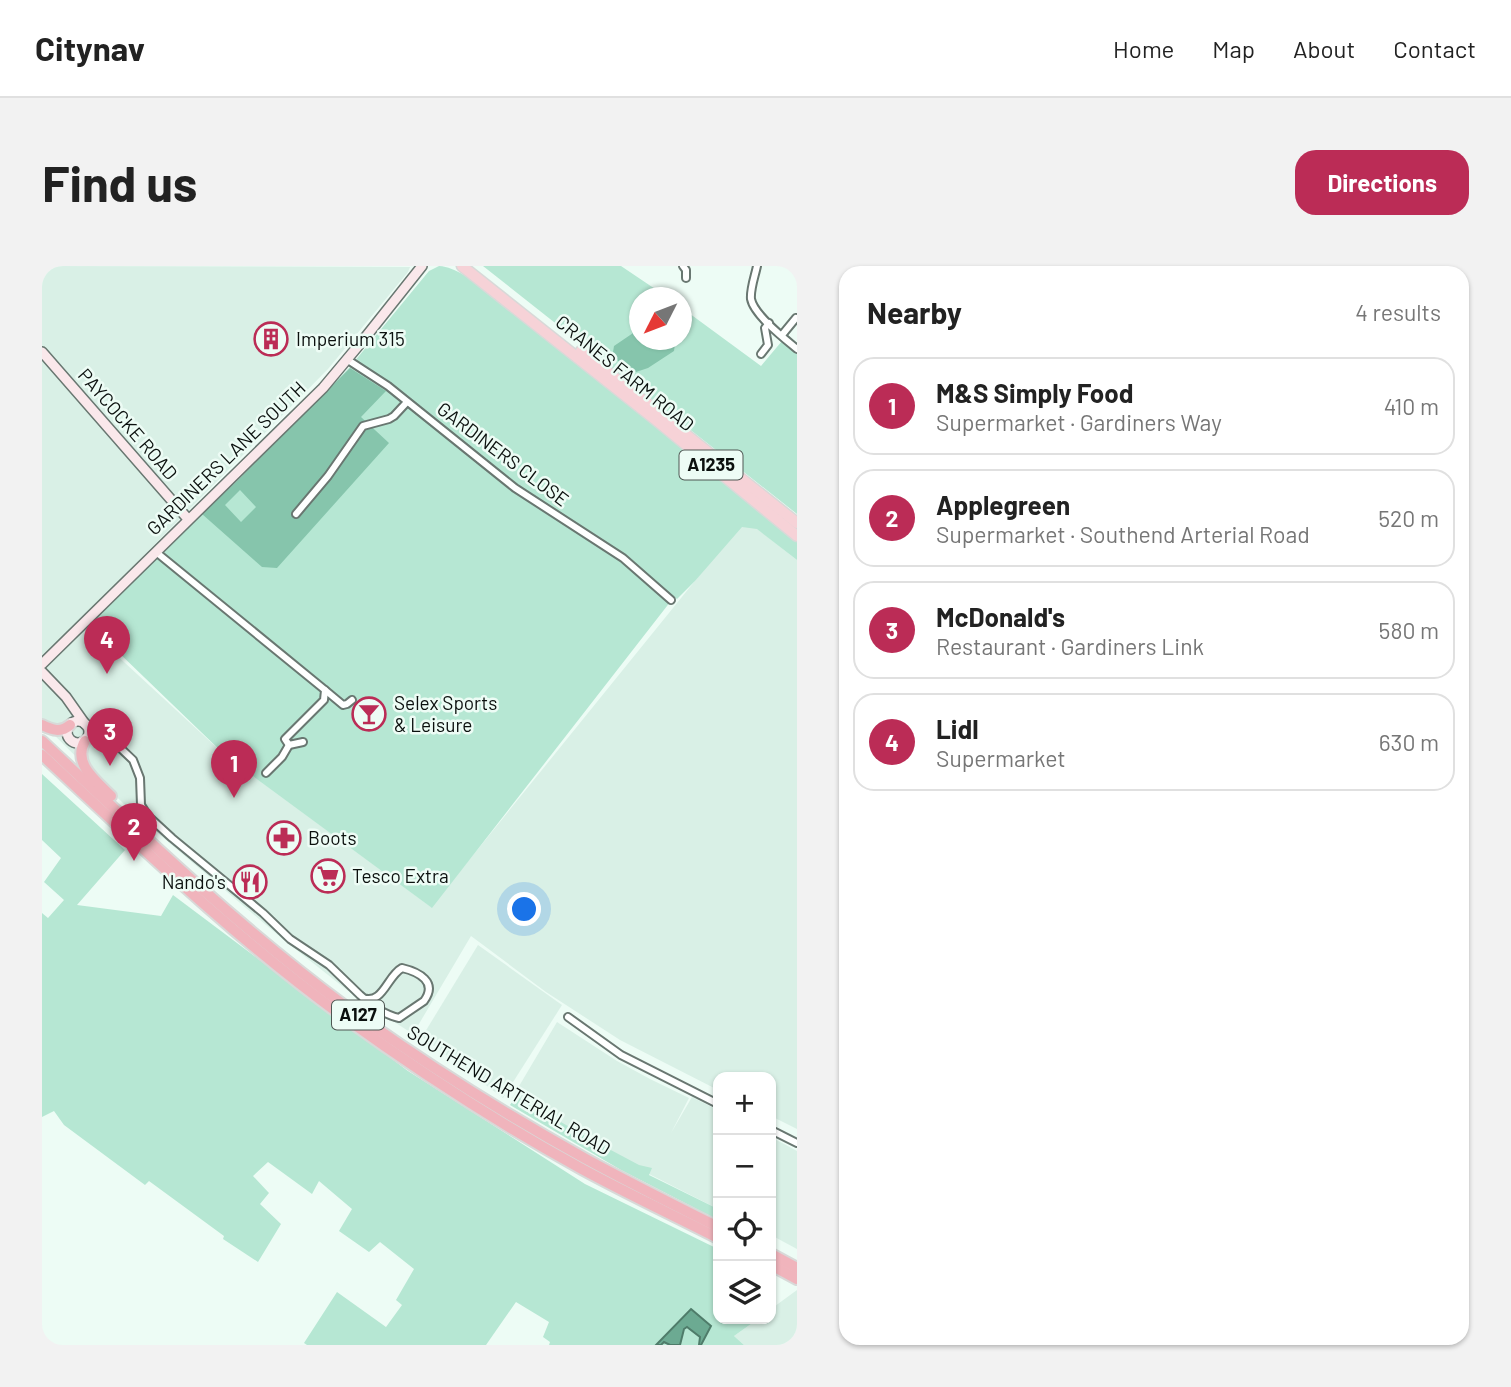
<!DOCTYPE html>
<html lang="en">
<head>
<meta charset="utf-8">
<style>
	:root { --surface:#fff; --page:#f2f2f2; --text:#222; --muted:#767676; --line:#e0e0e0; --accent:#bb2c56 }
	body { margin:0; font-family:Barlow,sans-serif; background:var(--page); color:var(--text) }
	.controls { position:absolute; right:21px; bottom:21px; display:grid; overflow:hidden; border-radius:14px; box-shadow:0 2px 5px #0004 }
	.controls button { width:63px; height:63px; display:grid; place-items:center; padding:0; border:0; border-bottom:2px solid var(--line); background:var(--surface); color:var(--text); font:35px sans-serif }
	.compass { position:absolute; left:587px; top:21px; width:63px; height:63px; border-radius:50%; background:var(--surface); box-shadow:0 2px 5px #0004; rotate:228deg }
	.you { position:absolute; left:483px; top:644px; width:24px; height:24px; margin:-18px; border:5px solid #fff; border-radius:50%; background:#1a73e8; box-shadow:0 0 0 10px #1a73e833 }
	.badge { display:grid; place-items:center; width:46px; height:46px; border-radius:50%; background:var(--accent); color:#fff; font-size:23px; font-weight:700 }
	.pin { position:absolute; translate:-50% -58px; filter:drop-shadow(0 2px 4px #0008) }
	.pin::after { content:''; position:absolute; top:37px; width:24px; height:21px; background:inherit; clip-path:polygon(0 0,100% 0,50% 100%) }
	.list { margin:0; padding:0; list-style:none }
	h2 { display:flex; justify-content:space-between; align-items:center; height:91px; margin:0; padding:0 28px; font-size:30px }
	h2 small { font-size:23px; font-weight:400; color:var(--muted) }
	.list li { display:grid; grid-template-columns:46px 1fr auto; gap:21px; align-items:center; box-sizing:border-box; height:98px; margin:0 14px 14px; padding:0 14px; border:2px solid var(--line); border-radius:21px }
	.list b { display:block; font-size:26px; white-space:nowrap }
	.list p { margin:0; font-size:23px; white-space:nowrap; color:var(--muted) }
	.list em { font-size:23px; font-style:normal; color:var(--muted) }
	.icon { flex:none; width:38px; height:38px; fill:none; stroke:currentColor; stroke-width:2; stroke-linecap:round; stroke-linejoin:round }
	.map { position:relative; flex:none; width:755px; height:1079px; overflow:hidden; border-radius:21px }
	header { display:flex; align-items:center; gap:42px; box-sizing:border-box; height:98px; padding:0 35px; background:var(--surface); border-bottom:2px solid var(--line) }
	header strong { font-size:33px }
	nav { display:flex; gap:38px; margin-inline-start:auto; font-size:24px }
	.intro { display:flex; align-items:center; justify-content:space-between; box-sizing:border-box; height:168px; padding:0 42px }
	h1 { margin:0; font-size:49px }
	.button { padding:18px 32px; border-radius:21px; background:var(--accent); color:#fff; font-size:24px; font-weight:700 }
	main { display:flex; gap:42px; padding:0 42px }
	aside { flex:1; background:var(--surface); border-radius:21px; box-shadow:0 2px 5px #0004 }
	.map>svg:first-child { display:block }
</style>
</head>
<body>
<header>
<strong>Citynav</strong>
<nav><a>Home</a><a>Map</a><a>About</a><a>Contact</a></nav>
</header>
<div class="intro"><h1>Find us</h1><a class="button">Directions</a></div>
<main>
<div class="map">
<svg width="755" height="1079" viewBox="0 0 755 1079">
	<rect width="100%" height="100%" fill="#edfcf5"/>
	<g fill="#d9f0e6">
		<path d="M 0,0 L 368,1 L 366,6 L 286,103 L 38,354 L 0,389 Z"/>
		<path d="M 703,253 L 755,294 L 755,863 L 729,850 L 729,811 L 676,811 L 676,824 L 578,774 L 504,726 L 429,670 L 371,768 L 315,732 L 237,670 L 85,541 L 0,457 L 0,403 L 44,361 L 185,491 L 389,641 Z"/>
		<path d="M 436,679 L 520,739 L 461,832 L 380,771 Z"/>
		<path d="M 515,756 L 575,795 L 608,813 L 647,832 L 629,867 L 650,831 L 676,844 L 676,943 L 546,877 L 470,832 Z"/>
		<path d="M 729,871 L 755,885 L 755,983 L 729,969 Z"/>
		<path d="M 755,1024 L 755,1079 L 702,1079 L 692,1070 L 716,1053 L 729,1053 L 729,1043 Z"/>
	</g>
	<g fill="#b6e7d3">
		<path d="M 397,0 C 414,1 431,15 444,24 L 620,164 L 755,275 L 755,294 L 715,263 L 700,261 L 653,315 L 635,333 L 632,331 L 390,642 L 185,491 L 47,358 L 200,210 L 307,102 L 387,5 Z"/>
		<path d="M 441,0 L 579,0 L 625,31 L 598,32 L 598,74 L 640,74 L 640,42 L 719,100 L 740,75 L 755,87 L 755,248 Z"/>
		<path d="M 0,508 L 83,584 L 35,639 L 119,650 L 131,629 L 366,805 L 543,918 L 676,983 L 676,1053 L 716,1053 L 692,1070 L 702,1079 L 507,1079 L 508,1076 L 501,1071 L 507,1056 L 474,1036 L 444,1079 L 265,1079 L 262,1077 L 295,1026 L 344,1061 L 360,1039 L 354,1034 L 372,1003 L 338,976 L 327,986 L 297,965 L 310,943 L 277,915 L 270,928 L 226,896 L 211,910 L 227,927 L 218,938 L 239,958 L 216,996 L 181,973 L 182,970 L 107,915 L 103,919 L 22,859 L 12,845 L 0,851 L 0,647 L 6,652 L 22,634 L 2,616 L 19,592 L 0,574 Z"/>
		<path d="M 474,830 L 550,874 L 597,899 L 610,902 L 607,909 L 676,943 L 676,954 L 579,904 L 468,839 Z"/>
	</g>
	<g fill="#86c5ac" fill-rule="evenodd">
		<path d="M 597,63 L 598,74 L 633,74 L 630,76 L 633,78 L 632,85 L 606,102 L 594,106 L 576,95 L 571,86 L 572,80 Z"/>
		<path d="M 308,102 L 344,125 L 319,151 L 347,177 L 235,302 L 220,301 L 160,248 L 194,216 ZM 198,224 L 214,241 L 199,256 L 183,239 Z"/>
	</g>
	<path fill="#6caa92" stroke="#4f7c6a" stroke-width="2" d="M 649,1043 L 669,1060 L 659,1079 L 657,1079 L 658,1071 L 645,1061 L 642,1063 L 638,1079 L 628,1079 L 622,1076 L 619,1079 L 614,1079 Z"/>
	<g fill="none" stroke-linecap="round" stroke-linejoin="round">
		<defs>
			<g id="street">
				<path d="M 641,0 L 644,4 L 644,12"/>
				<path d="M 715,0 C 713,10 708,23 709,33 C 712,49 743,73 755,83"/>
				<path d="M 740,69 L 754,52"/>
				<path d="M 719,88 L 726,79 L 723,62 L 727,57"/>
				<path d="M 306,94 L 346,120 L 473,222 L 581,292 L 629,334"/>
				<path d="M 254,248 L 286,210 L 321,160 L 347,153 L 352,150 L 365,136"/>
				<path d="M 114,286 L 283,424 L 282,434 L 243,473 L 247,479 L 261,476"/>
				<path d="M 283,424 L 301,439 L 305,438 L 310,434"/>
				<path d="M 43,458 L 71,475 L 91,494 L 98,512 L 99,539 L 106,550 L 130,572 L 221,647 L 248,673 L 287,699 L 318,729 C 329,739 342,749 357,752 L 382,735 C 396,716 377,706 360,702 C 345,710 341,739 321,732"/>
				<path d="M 43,475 L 51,470 L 63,471"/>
				<path d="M 224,507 L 240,491 L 247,479"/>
				<path d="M 526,751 L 579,789 L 676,838"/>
				<path d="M 729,864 L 755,877"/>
			</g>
			<g id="secondary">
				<path d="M 0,86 L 146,253"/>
				<path d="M 0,398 L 281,122 L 322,73 L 380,0"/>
				<path d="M 0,406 L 24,431 L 43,458"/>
				<circle cx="36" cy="466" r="11"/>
			</g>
			<g id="primary">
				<path d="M 420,0 L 614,154 L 755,270"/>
				<path d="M 539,85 L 755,257"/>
			</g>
			<g id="highway">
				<path d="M 0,459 C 10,464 19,467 28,459"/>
				<path d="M 0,475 C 98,567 195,660 303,740 C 380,796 461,847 544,893 C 588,917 632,939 676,961"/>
				<path d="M 43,475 C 30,497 54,515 69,530"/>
				<path d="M 0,489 C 97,579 192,671 299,749 C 376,805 456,857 540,903 C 584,927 631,949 676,972"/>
				<path d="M 729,988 L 755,1002"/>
				<path d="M 729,999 L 755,1013"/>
			</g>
		</defs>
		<use href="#street" stroke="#697771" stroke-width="10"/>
		<use href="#secondary" stroke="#697771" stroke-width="12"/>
		<use href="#primary" stroke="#d8d9d8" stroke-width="13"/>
		<use href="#highway" stroke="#d8d9d8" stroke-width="14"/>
		<use href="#street" stroke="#fff" stroke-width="6"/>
		<use href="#secondary" stroke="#fae8eb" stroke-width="9"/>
		<use href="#primary" stroke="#f6d2d7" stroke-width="10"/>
		<use href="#highway" stroke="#f0b4bc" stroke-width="10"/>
	</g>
	<defs>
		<symbol id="building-ring" viewBox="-11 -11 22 22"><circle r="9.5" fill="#edfcf5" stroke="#bb2c56" stroke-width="1.5"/><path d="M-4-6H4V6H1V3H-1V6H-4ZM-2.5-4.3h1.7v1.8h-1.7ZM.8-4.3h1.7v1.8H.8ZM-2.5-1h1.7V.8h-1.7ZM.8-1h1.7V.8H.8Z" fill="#bb2c56"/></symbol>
		<symbol id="bar-ring" viewBox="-11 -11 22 22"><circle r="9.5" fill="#edfcf5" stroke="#bb2c56" stroke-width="1.5"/><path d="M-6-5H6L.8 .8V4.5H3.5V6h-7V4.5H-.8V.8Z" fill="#bb2c56"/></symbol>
		<symbol id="pharmacy-ring" viewBox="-11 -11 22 22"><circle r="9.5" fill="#edfcf5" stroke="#bb2c56" stroke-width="1.5"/><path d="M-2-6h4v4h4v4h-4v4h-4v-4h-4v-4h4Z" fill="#bb2c56"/></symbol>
		<symbol id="supermarket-ring" viewBox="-11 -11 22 22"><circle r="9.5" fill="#edfcf5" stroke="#bb2c56" stroke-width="1.5"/><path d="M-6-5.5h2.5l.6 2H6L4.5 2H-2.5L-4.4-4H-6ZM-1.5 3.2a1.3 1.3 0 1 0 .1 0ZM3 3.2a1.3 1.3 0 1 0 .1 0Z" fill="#bb2c56"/></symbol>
		<symbol id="restaurant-ring" viewBox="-11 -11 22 22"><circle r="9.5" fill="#edfcf5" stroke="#bb2c56" stroke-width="1.5"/><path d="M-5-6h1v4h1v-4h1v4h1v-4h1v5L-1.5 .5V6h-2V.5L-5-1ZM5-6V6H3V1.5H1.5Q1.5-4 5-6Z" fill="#bb2c56"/></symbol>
	</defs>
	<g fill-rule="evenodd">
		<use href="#building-ring" x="210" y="54" width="38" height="38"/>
		<use href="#bar-ring" x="308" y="429" width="38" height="38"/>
		<use href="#pharmacy-ring" x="223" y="553" width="38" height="38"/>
		<use href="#supermarket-ring" x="267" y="591" width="38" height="38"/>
		<use href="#restaurant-ring" x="189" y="597" width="38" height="38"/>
	</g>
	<g text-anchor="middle" stroke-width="5" stroke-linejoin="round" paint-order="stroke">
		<g fill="#edfcf5" stroke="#4f5753" stroke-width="2">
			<rect x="637.5" y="184.5" width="63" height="29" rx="5"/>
			<rect x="290" y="734.5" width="52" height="29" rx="5"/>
		</g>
		<g font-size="18" font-weight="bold" fill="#0b100e">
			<text x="669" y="205">A1235</text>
			<text x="316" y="755">A127</text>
		</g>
		<g font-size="19" fill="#0b100e" stroke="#edfcf5" text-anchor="start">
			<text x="254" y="80">Imperium 315</text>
			<text x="352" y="444">Selex Sports<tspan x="352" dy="22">&amp; Leisure</tspan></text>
			<text x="266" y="579">Boots</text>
			<text x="310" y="617">Tesco Extra</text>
			<text x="184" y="623" text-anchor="end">Nando's</text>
		</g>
		<g font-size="19" fill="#0b100e" stroke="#edfcf5">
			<text transform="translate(583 107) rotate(39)" y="7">CRANES FARM ROAD</text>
			<text transform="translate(86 158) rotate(49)" y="7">PAYCOCKE ROAD</text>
			<text transform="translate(461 188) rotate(37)" y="7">GARDINERS CLOSE</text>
			<text transform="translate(184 192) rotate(-44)" y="7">GARDINERS LANE SOUTH</text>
			<text transform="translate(467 824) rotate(31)" y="7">SOUTHEND ARTERIAL ROAD</text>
		</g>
	</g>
</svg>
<div class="controls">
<button>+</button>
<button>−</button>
<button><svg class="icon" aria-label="locate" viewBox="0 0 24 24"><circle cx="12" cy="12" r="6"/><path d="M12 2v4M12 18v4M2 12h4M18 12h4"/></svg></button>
<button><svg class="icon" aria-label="layers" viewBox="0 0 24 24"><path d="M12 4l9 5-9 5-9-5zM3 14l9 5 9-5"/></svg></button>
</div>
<svg class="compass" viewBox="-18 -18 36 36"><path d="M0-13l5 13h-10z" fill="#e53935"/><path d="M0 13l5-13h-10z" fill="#767676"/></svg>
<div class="you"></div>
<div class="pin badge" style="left:192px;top:532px">1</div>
<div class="pin badge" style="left:92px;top:595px">2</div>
<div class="pin badge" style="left:68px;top:500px">3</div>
<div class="pin badge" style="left:65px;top:408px">4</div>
</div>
<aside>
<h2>Nearby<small>4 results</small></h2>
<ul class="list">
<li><span class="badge">1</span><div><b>M&amp;S Simply Food</b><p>Supermarket · Gardiners Way</p></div><em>410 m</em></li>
<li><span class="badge">2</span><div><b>Applegreen</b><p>Supermarket · Southend Arterial Road</p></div><em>520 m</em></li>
<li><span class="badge">3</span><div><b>McDonald's</b><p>Restaurant · Gardiners Link</p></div><em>580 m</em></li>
<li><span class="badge">4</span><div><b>Lidl</b><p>Supermarket</p></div><em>630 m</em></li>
</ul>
</aside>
</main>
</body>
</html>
